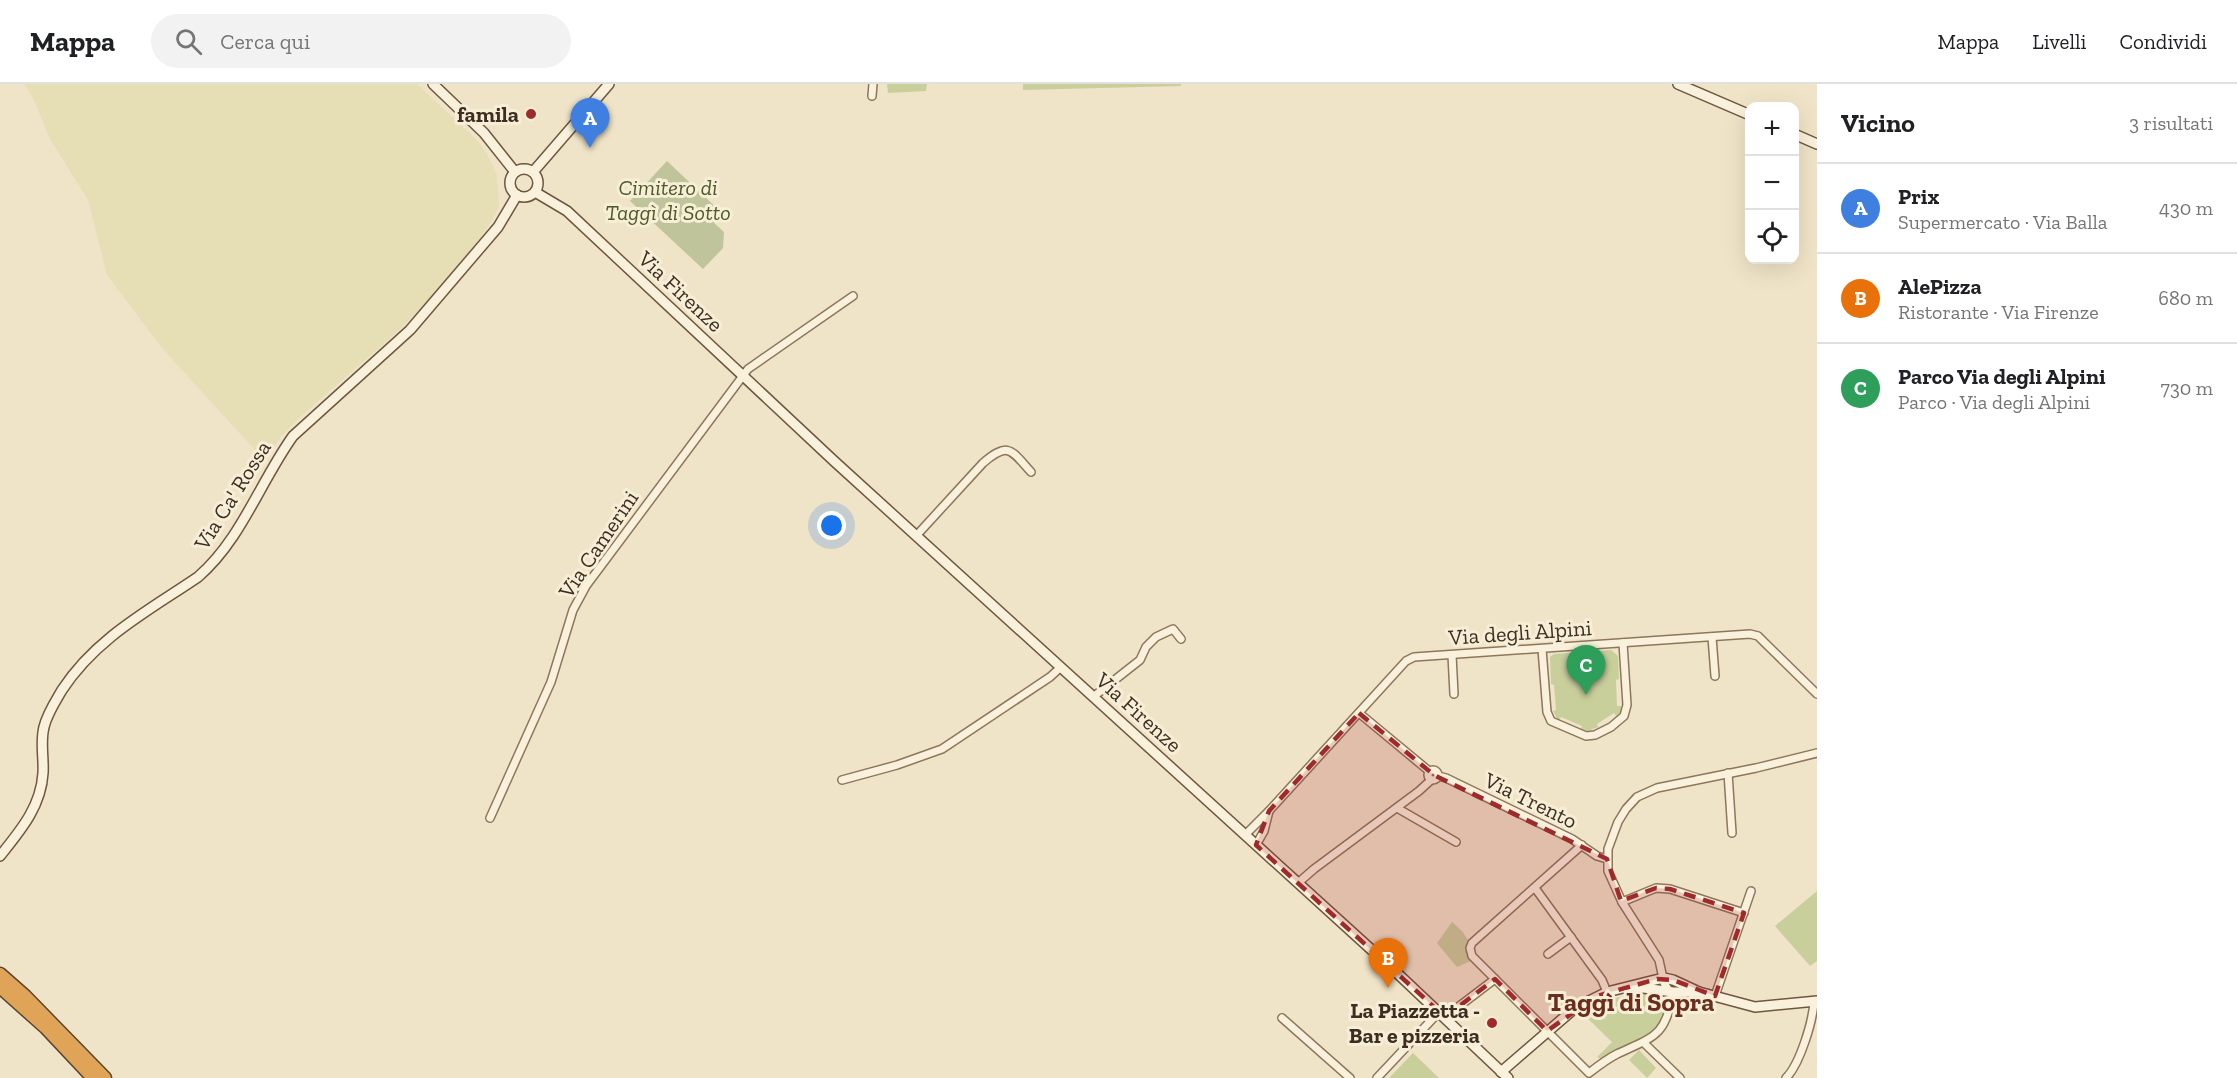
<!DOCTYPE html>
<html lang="it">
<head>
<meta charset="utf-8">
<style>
	:root { --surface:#fff; --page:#f2f2f2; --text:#202124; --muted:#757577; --line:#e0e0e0; --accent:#9e2a2b }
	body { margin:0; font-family:"Zilla Slab",serif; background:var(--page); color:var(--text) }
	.controls { position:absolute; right:18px; top:18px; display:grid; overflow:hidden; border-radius:12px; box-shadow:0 6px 24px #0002 }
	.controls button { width:54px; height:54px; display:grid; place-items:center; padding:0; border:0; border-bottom:2px solid var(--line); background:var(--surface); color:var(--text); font:30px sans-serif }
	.you { position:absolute; left:832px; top:442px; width:21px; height:21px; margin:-15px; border:4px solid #fff; border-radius:50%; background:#1a73e8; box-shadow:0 0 0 9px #1a73e833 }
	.badge { display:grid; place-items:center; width:39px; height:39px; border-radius:50%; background:var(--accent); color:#fff; font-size:20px; font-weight:700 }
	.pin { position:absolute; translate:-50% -50px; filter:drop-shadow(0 2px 3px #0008) }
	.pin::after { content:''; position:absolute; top:32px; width:21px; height:18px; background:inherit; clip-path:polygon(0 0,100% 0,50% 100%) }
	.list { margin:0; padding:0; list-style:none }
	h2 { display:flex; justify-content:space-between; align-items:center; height:78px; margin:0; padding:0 24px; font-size:26px }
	h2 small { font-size:20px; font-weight:400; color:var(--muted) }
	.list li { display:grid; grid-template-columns:39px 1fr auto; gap:18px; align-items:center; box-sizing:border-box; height:90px; padding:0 24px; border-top:2px solid var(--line) }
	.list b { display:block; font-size:22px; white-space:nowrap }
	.list p { margin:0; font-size:20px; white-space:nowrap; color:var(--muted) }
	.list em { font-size:20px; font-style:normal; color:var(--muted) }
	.icon { flex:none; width:33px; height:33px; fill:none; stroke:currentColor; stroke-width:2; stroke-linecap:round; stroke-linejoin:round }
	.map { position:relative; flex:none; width:1817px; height:994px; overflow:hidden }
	header { display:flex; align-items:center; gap:36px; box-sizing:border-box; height:84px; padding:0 30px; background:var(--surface); border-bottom:2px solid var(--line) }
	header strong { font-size:28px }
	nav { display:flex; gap:33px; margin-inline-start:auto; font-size:21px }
	.search { width:420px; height:54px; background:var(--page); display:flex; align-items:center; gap:15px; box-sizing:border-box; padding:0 21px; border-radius:33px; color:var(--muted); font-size:22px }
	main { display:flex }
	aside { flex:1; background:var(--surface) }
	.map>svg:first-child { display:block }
</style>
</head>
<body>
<header>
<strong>Mappa</strong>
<div class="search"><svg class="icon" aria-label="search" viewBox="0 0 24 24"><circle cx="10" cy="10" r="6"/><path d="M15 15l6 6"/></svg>Cerca qui</div>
<nav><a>Mappa</a><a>Livelli</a><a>Condividi</a></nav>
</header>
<main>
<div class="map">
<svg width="1817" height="994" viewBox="0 0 1817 994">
	<rect width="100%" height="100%" fill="#f0e4c8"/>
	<path fill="#e6deb5" d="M 24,0 L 417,0 L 478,57 L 487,70 L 497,91 L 499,122 L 492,137 L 475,161 L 424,221 L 397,248 L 299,334 L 280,354 L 265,377 L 161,263 L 107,191 L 88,116 L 50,55 L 33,14 Z"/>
	<g fill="#c9cf9b">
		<path d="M 887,0 L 927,0 L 926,7 L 888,9 Z"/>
		<path d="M 1023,0 L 1181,0 L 1181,2 L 1023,6 Z"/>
		<path d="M 1611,566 L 1618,572 L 1619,595 L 1616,596 L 1617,622 L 1621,622 L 1621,628 L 1616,632 L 1614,629 L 1597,640 L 1598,643 L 1587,647 L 1581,645 L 1582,642 L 1561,633 L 1559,636 L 1557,635 L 1553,627 L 1556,626 L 1554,601 L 1551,600 L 1550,573 L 1554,570 Z"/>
		<path d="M 1817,807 L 1817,877 L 1810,882 L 1775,842 Z"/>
		<path d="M 1452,838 L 1462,847 L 1468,856 L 1465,866 L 1473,876 L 1457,883 L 1437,859 Z"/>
		<path d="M 1639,908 L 1657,910 L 1666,916 L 1663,935 L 1649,952 L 1601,975 L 1597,973 L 1612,958 L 1581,928 L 1612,915 Z"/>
		<path d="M 1639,966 L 1656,984 L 1647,994 L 1629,976 Z"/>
		<path d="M 1413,969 L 1439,994 L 1389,994 Z"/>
	</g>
	<path fill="#bfc49a" d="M 667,77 L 722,129 L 714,139 L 724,148 L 723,164 L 703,185 L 630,117 Z"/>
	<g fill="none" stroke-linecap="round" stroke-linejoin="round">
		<defs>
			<g id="street">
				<path d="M 872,12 L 873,0"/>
				<path d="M 916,452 L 983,379 C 1009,357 1011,366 1031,388"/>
				<path d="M 1712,553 L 1715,592"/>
				<path d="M 1542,565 L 1547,628 L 1551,637 L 1586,652 L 1595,651 L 1611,643 L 1624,632 L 1627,621 L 1623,559"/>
				<path d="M 1452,571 L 1454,610"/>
				<path d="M 1093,613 L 1140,576 L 1146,563 L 1156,553 L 1173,545 L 1181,555"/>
				<path d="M 1359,629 L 1429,687"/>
				<circle cx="1433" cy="691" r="5"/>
				<path d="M 1728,689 L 1732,749"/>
				<path d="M 1438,692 L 1446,694 L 1572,755 L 1597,772 L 1607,775"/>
				<path d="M 842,696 L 897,681 L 942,665 L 1050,593 L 1061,583"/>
				<path d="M 1397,724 L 1456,758"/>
				<path d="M 490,734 L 551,598 L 573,526 L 586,502 L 748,285 L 853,212"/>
				<path d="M 1245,751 L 1269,727 L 1406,577 L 1414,573 L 1750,550 L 1758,552 L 1765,559 L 1817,610"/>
				<path d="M 1256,761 L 1264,747 L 1269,727"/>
				<path d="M 1582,761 L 1472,859 L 1470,864 L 1472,872 L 1589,989 C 1598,982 1607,975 1617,970 C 1653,953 1666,953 1673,908"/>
				<path d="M 1298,799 L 1314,785 L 1419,707 L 1431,696"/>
				<path d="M 1535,804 L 1602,896 L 1607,908"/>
				<path d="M 1622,818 L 1656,804 L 1670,805 L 1744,829"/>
				<path d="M 1548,870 L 1571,853"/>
				<path d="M 1670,908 L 1664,899 L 1659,876 L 1622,818 L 1608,787 L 1608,765 L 1618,738 L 1626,725 L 1637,713 L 1657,704 L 1756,684 L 1817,669"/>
				<path d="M 1715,912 L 1751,807"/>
				<path d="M 1445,933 L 1495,895"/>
				<path d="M 1282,934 L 1350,994"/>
				<path d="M 1644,959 L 1680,994"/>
				<path d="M 1377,994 L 1439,928"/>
				<path d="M 1786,994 C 1800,980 1813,937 1814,917"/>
			</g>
			<g id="secondary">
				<path d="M 433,0 L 484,49 L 515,88"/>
				<path d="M 1678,0 L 1750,31"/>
				<path d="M 1794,50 L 1817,60"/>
				<circle cx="524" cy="99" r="14"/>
				<path d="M 533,88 L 609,0"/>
				<path d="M 535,108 L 567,127 L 834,377 L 1397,889 L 1508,994"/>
				<path d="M 0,772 C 20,747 41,723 43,689 C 44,674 40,658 44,643 C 47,630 55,618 62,606 C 96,554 148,527 198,493 C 241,456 260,398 293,352 L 410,246 L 498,143 L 517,111"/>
				<path d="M 1636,903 L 1673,908 L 1699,908"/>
				<path d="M 1501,988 L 1575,924 L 1607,908 L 1651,897 L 1664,894 L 1673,896 L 1699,908 L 1755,923 L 1817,917"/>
			</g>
			<g id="highway">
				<path d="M 0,890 L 25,912 L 105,994"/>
				<path d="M 0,903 L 46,944 L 93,994"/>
			</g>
		</defs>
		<use href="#street" stroke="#8d765c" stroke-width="10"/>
		<use href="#secondary" stroke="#6f573f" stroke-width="12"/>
		<use href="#highway" stroke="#5b4430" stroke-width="15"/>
		<use href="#street" stroke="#faf1dc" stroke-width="7"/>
		<use href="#secondary" stroke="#faf1dc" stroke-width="9"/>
		<use href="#highway" stroke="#e0a458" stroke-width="12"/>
	</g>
	<path fill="#9e2a2b" fill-opacity="0.2" stroke="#9e2a2b" stroke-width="4.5" stroke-dasharray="12 8" stroke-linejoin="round" d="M 1359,629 L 1434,691 L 1607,775 L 1621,817 L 1656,804 L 1670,805 L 1744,829 L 1715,912 L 1673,896 L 1657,895 L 1597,912 L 1547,947 L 1495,895 L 1445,933 L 1256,761 L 1269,727 Z"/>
	<g fill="#9e2a2b" stroke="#f7eed8" stroke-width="2">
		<circle cx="531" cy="30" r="6"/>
		<circle cx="1492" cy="939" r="6"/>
	</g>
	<g text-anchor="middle" stroke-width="6" stroke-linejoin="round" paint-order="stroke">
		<g font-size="22" font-weight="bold" fill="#3d2e20" stroke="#f7eed8" text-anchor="end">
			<text x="519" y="38">famila</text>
			<text x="1480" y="934">La Piazzetta -<tspan x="1480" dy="25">Bar e pizzeria</tspan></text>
		</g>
		<g font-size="22" font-style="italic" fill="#4d5a26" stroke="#f7eed8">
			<text x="668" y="111">Cimitero di<tspan x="668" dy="25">Taggì di Sotto</tspan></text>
		</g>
		<g font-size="22" fill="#3d2e20" stroke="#f7eed8">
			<text transform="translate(681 207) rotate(43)" y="8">Via Firenze</text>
			<text transform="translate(232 411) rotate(-58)" y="8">Via Ca' Rossa</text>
			<text transform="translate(598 460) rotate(-56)" y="8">Via Camerini</text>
			<text transform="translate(1520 548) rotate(-4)" y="8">Via degli Alpini</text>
			<text transform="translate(1139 628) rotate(42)" y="8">Via Firenze</text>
			<text transform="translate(1531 716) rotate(26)" y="8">Via Trento</text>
		</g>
		<g font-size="26" font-weight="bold" fill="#6b2e1e" stroke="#f7eed8">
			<text x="1631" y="927">Taggì di Sopra</text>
		</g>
	</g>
</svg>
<div class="controls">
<button>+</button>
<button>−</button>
<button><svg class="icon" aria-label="locate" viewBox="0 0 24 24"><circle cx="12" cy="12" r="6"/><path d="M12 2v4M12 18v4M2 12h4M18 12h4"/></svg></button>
</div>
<div class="you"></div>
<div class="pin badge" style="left:590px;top:64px;background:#3f7fe0">A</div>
<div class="pin badge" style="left:1388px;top:904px;background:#e8710a">B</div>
<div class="pin badge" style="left:1586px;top:611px;background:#2e9e5b">C</div>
</div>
<aside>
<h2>Vicino<small>3 risultati</small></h2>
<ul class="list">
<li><span class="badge" style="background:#3f7fe0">A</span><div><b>Prix</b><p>Supermercato · Via Balla</p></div><em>430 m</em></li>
<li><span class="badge" style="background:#e8710a">B</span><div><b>AlePizza</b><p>Ristorante · Via Firenze</p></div><em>680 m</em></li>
<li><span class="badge" style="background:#2e9e5b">C</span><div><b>Parco Via degli Alpini</b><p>Parco · Via degli Alpini</p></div><em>730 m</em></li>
</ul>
</aside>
</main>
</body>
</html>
